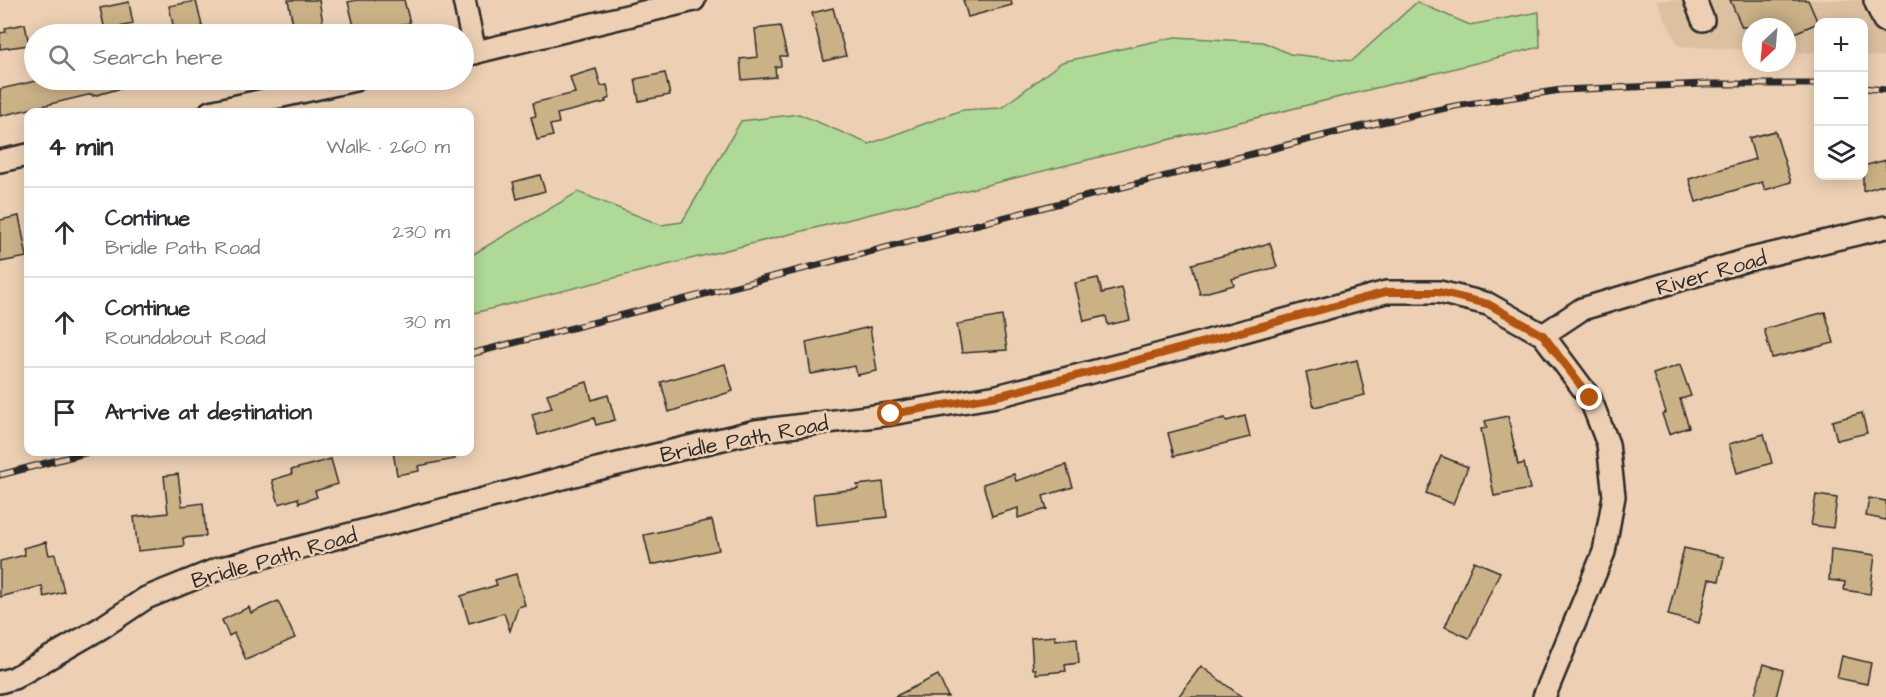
<!DOCTYPE html>
<html lang="en">
<head>
<meta charset="utf-8">
<style>
	:root { --surface:#fff; --page:#f7f7f7; --text:#2b2b33; --muted:#7c7c81; --line:#e1e1e2 }
	body { margin:0; font-family:"Architects Daughter",sans-serif; background:var(--page); color:var(--text) }
	.controls { position:absolute; right:18px; top:18px; display:grid; overflow:hidden; border-radius:12px; box-shadow:0 3px 15px #0003 }
	.controls button { width:54px; height:54px; display:grid; place-items:center; padding:0; border:0; border-bottom:2px solid var(--line); background:var(--surface); color:var(--text); font:30px sans-serif }
	.compass { position:absolute; left:1742px; top:18px; width:54px; height:54px; border-radius:50%; background:var(--surface); box-shadow:0 3px 15px #0003; rotate:206deg }
	.stop { position:absolute; width:18px; height:18px; margin:-14px; border:4px solid #b45309; border-radius:50%; background:#fff }
	.stop.end { background:#b45309; border-color:#fff; box-shadow:0 2px 6px #0008 }
	.list { margin:0; padding:0; list-style:none }
	h2 { display:flex; justify-content:space-between; align-items:center; height:78px; margin:0; padding:0 24px; font-size:26px }
	h2 small { font-size:20px; font-weight:400; color:var(--muted) }
	.list li { display:grid; grid-template-columns:39px 1fr auto; gap:18px; align-items:center; box-sizing:border-box; height:90px; padding:0 24px; border-top:2px solid var(--line) }
	.list b { display:block; font-size:22px; white-space:nowrap }
	.list p { margin:0; font-size:20px; white-space:nowrap; color:var(--muted) }
	.list em { font-size:20px; font-style:normal; color:var(--muted) }
	.icon { flex:none; width:33px; height:33px; fill:none; stroke:currentColor; stroke-width:2; stroke-linecap:round; stroke-linejoin:round }
	.map { position:relative; flex:none; width:1886px; height:697px; overflow:hidden }
	.search { position:absolute; background:var(--surface); box-shadow:0 3px 15px #0003; left:24px; top:24px; width:450px; height:66px; display:flex; align-items:center; gap:15px; box-sizing:border-box; padding:0 21px; border-radius:33px; color:var(--muted); font-size:22px }
	.panel { position:absolute; background:var(--surface); box-shadow:0 3px 15px #0003; left:24px; top:108px; width:450px; height:348px; border-radius:12px }
	.map>svg:first-child { display:block }
</style>
</head>
<body>
<div class="map">
<svg width="1886" height="697" viewBox="0 0 1886 697">
	<rect width="100%" height="100%" fill="#edd0b3"/>
	<filter id="ink" filterUnits="userSpaceOnUse"><feTurbulence type="fractalNoise" baseFrequency=".0167" numOctaves="2"/><feDisplacementMap in="SourceGraphic" scale="12" xChannelSelector="R" yChannelSelector="G"/><feConvolveMatrix kernelMatrix="1 2 1 2 8 2 1 2 1" color-interpolation-filters="sRGB"/></filter>
	<g filter="url(#ink)">
		<path fill="#dcc1a1" d="M 1656,0 L 1882,0 L 1886,12 L 1886,57 L 1864,56 L 1864,22 L 1818,22 L 1818,53 L 1787,52 L 1787,27 L 1751,27 L 1751,50 L 1678,46 Z"/>
		<path fill="#afd996" stroke="#6d8260" stroke-width="1.5" d="M 1417,2 L 1470,25 L 1539,12 L 1540,47 L 470,314 L 470,256 L 578,192 L 661,225 L 682,222 L 741,121 L 799,114 L 869,144 L 962,110 L 1001,108 L 1062,62 L 1175,37 L 1263,42 L 1290,54 L 1352,61 Z"/>
		<g fill="#cbb186" stroke="#2b2b2b" stroke-width="1.5">
			<path d="M 288,0 L 319,0 L 325,34 L 295,34 Z"/>
			<path d="M 357,0 L 404,0 L 410,23 L 356,34 L 348,2 Z"/>
			<path d="M 963,0 L 1011,0 L 1012,5 L 968,17 Z"/>
			<path d="M 1730,0 L 1808,0 L 1818,23 L 1794,33 L 1791,27 L 1742,27 Z"/>
			<path d="M 196,1 L 204,34 L 175,34 L 169,6 Z"/>
			<path d="M 129,2 L 133,24 L 105,30 L 100,8 Z"/>
			<path d="M 833,8 L 846,56 L 824,61 L 812,13 Z"/>
			<path d="M 25,24 L 29,45 L 0,49 L 0,33 L 6,32 L 5,28 Z"/>
			<path d="M 780,26 L 787,56 L 780,56 L 781,66 L 775,67 L 776,77 L 742,80 L 740,59 L 758,57 L 755,29 Z"/>
			<path d="M 596,69 L 601,86 L 607,85 L 610,98 L 605,100 L 606,102 L 557,114 L 559,123 L 550,125 L 553,136 L 537,140 L 531,117 L 536,116 L 533,103 L 575,93 L 570,77 Z"/>
			<path d="M 665,73 L 670,95 L 639,101 L 635,79 Z"/>
			<path d="M 40,80 L 135,80 L 136,84 L 93,96 L 92,94 L 0,116 L 0,89 Z"/>
			<path d="M 1775,131 L 1791,182 L 1765,190 L 1762,182 L 1696,202 L 1689,179 L 1755,159 L 1749,138 Z"/>
			<path d="M 1886,160 L 1886,184 L 1863,191 L 1863,166 Z"/>
			<path d="M 540,175 L 545,191 L 517,199 L 513,182 Z"/>
			<path d="M 19,216 L 27,257 L 0,262 L 0,220 Z"/>
			<path d="M 1270,243 L 1277,267 L 1232,279 L 1234,285 L 1200,294 L 1192,264 Z"/>
			<path d="M 1098,278 L 1102,293 L 1122,288 L 1130,320 L 1108,325 L 1106,316 L 1084,321 L 1075,283 Z"/>
			<path d="M 1825,312 L 1834,343 L 1772,358 L 1764,329 Z"/>
			<path d="M 1002,316 L 1007,350 L 962,353 L 957,324 Z"/>
			<path d="M 870,327 L 877,371 L 857,375 L 855,366 L 811,374 L 806,342 Z"/>
			<path d="M 1357,360 L 1365,395 L 1314,407 L 1306,373 Z"/>
			<path d="M 725,364 L 733,391 L 669,412 L 661,382 Z"/>
			<path d="M 1680,365 L 1691,396 L 1680,399 L 1689,427 L 1669,434 L 1662,414 L 1666,412 L 1653,374 Z"/>
			<path d="M 587,382 L 592,400 L 608,395 L 615,420 L 596,425 L 594,418 L 538,435 L 532,414 L 552,408 L 547,394 Z"/>
			<path d="M 1862,413 L 1867,433 L 1837,440 L 1832,421 Z"/>
			<path d="M 1245,416 L 1250,437 L 1174,456 L 1168,433 L 1225,418 L 1226,421 Z"/>
			<path d="M 1508,416 L 1518,465 L 1524,463 L 1530,489 L 1494,496 L 1481,429 L 1487,428 L 1485,421 Z"/>
			<path d="M 1764,434 L 1772,463 L 1737,473 L 1729,444 Z"/>
			<path d="M 393,452 L 454,452 L 455,459 L 418,466 L 419,471 L 397,475 Z"/>
			<path d="M 1441,456 L 1468,467 L 1453,504 L 1426,493 Z"/>
			<path d="M 331,459 L 338,484 L 315,491 L 317,497 L 299,503 L 298,498 L 279,504 L 272,480 L 292,474 L 291,470 Z"/>
			<path d="M 1066,465 L 1073,487 L 1043,496 L 1047,509 L 1018,518 L 1018,508 L 992,516 L 983,484 L 1014,474 L 1016,481 Z"/>
			<path d="M 178,474 L 182,506 L 203,503 L 206,536 L 183,538 L 184,546 L 138,551 L 134,517 L 168,513 L 164,476 Z"/>
			<path d="M 883,482 L 887,517 L 816,525 L 813,494 L 858,489 L 857,485 Z"/>
			<path d="M 1816,495 L 1837,498 L 1833,528 L 1811,525 Z"/>
			<path d="M 1869,498 L 1886,501 L 1886,520 L 1866,516 Z"/>
			<path d="M 712,520 L 719,550 L 651,565 L 644,535 Z"/>
			<path d="M 46,542 L 49,555 L 55,554 L 64,592 L 44,597 L 42,586 L 0,597 L 0,561 L 25,555 L 23,548 Z"/>
			<path d="M 1684,548 L 1724,557 L 1719,581 L 1709,579 L 1699,623 L 1668,615 Z"/>
			<path d="M 1831,549 L 1875,555 L 1870,594 L 1844,590 L 1845,582 L 1829,580 Z"/>
			<path d="M 1474,561 L 1500,572 L 1469,638 L 1445,627 Z"/>
			<path d="M 516,574 L 525,605 L 518,607 L 510,631 L 504,613 L 469,623 L 461,596 L 497,585 L 495,580 Z"/>
			<path d="M 278,601 L 295,638 L 246,660 L 234,633 L 229,636 L 222,620 L 249,607 L 251,613 Z"/>
			<path d="M 1055,636 L 1055,640 L 1077,638 L 1079,663 L 1065,665 L 1066,671 L 1036,674 L 1036,669 L 1033,669 L 1031,638 Z"/>
			<path d="M 1842,656 L 1871,663 L 1867,684 L 1837,678 Z"/>
			<path d="M 1764,664 L 1783,670 L 1776,697 L 1754,697 Z"/>
			<path d="M 1201,666 L 1242,697 L 1178,697 Z"/>
			<path d="M 938,675 L 948,697 L 894,697 Z"/>
		</g>
		<g fill="none" stroke-linecap="round" stroke-linejoin="round">
			<defs>
				<g id="minor">
					<path d="M 464,0 L 475,53"/>
					<path d="M 1695,0 L 1703,20"/>
					<path d="M 464,55 L 694,0"/>
					<path d="M 210,112 L 355,80"/>
					<path d="M 0,161 L 28,155"/>
					<path d="M 1543,335 L 1582,309 L 1747,260 L 1886,227"/>
					<path d="M 0,682 L 14,678 L 101,628 L 146,598 L 218,569 L 597,469 L 756,431 L 891,414 L 997,396 L 1139,360 L 1386,292 L 1439,292 L 1488,304 L 1543,335 L 1590,398 L 1608,444 L 1614,496 L 1604,552 L 1544,697"/>
				</g>
				<path id="major" d="M 1878,0 L 1886,18"/>
			</defs>
			<use href="#minor" stroke="#2b2b2b" stroke-width="26"/>
			<use href="#major" stroke="#2b2b2b" stroke-width="32"/>
			<use href="#minor" stroke="#edd0b3" stroke-width="21"/>
			<use href="#major" stroke="#edd0b3" stroke-width="27"/>
			<defs>
				<g id="rail">
					<path d="M 1864,88 L 1886,90"/>
					<path d="M 470,354 L 1346,130 L 1455,106 L 1561,90 L 1705,84 L 1818,84"/>
					<path d="M 0,475 L 89,452"/>
				</g>
			</defs>
			<use href="#rail" stroke="#2b2b2b" stroke-width="7"/>
			<use href="#rail" stroke="#edd0b3" stroke-width="4.5" stroke-dasharray="14" stroke-linecap="butt"/>
		</g>
	</g>
	<g fill="none" stroke-linecap="round" stroke-linejoin="round" filter="url(#ink)">
		<path stroke="#b45309" stroke-width="8" d="M 891,414 L 997,396 L 1138,360 L 1386,292 L 1438,292 L 1488,304 L 1543,335 L 1590,398"/>
	</g>
	<g text-anchor="middle" stroke-width="5" stroke-linejoin="round" paint-order="stroke">
		<g font-size="22" fill="#2b2b2b" stroke="#edd0b3">
			<text transform="translate(1711 272) rotate(-16)" y="8">River Road</text>
			<text transform="translate(744 438) rotate(-11)" y="8">Bridle Path Road</text>
			<text transform="translate(274 557) rotate(-16)" y="8">Bridle Path Road</text>
		</g>
	</g>
</svg>
<div class="controls">
<button>+</button>
<button>−</button>
<button><svg class="icon" aria-label="layers" viewBox="0 0 24 24"><path d="M12 4l9 5-9 5-9-5zM3 14l9 5 9-5"/></svg></button>
</div>
<svg class="compass" viewBox="-18 -18 36 36"><path d="M0-13l5 13h-10z" fill="#e53935"/><path d="M0 13l5-13h-10z" fill="#7c7c81"/></svg>
<div class="stop" style="left:891px;top:414px"></div>
<div class="stop end" style="left:1590px;top:398px"></div>
<div class="search"><svg class="icon" aria-label="search" viewBox="0 0 24 24"><circle cx="10" cy="10" r="6"/><path d="M15 15l6 6"/></svg>Search here</div>
<section class="panel">
<h2>4 min<small>Walk · 260 m</small></h2>
<ul class="list">
<li><svg class="icon" aria-label="ahead" viewBox="0 0 24 24"><path d="M12 20V5M6 11l6-6 6 6"/></svg><div><b>Continue</b><p>Bridle Path Road</p></div><em>230 m</em></li>
<li><svg class="icon" aria-label="ahead" viewBox="0 0 24 24"><path d="M12 20V5M6 11l6-6 6 6"/></svg><div><b>Continue</b><p>Roundabout Road</p></div><em>30 m</em></li>
<li><svg class="icon" aria-label="arrive" viewBox="0 0 24 24"><path d="M6 21V4h12l-3 4 3 4H6"/></svg><div><b>Arrive at destination</b></div></li>
</ul>
</section>
</div>
</body>
</html>
